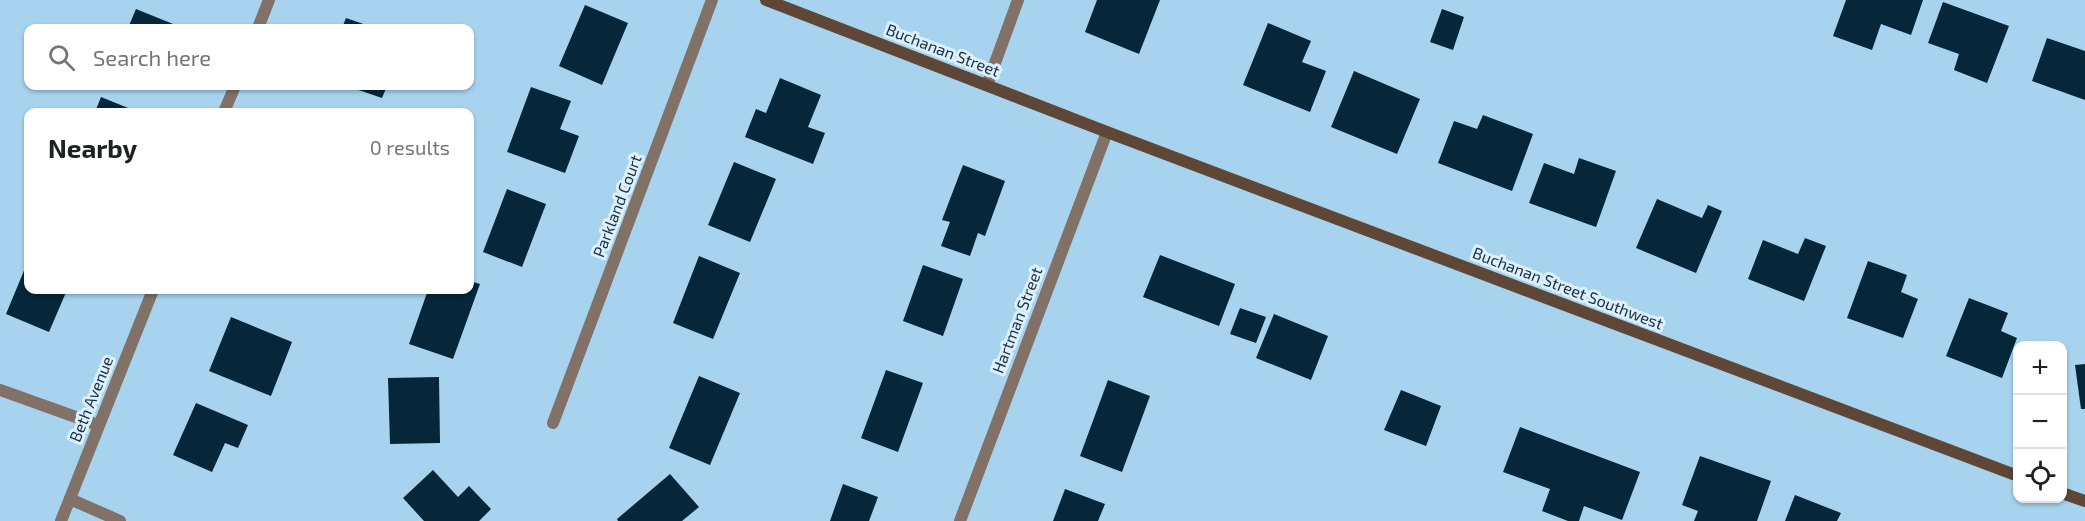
<!DOCTYPE html>
<html lang="en">
<head>
<meta charset="utf-8">
<style>
	:root { --surface:#fff; --page:#f6f6f6; --text:#202124; --muted:#757577; --line:#e0e0e0 }
	body { margin:0; font-family:"Exo 2",sans-serif; background:var(--page); color:var(--text) }
	.controls { position:absolute; right:18px; bottom:18px; display:grid; overflow:hidden; border-radius:12px; box-shadow:0 2px 4px #0004 }
	.controls button { width:54px; height:54px; display:grid; place-items:center; padding:0; border:0; border-bottom:2px solid var(--line); background:var(--surface); color:var(--text); font:30px sans-serif }
	.list { margin:0; padding:0; list-style:none }
	h2 { display:flex; justify-content:space-between; align-items:center; height:78px; margin:0; padding:0 24px; font-size:26px }
	h2 small { font-size:20px; font-weight:400; color:var(--muted) }
	.icon { flex:none; width:33px; height:33px; fill:none; stroke:currentColor; stroke-width:2; stroke-linecap:round; stroke-linejoin:round }
	.map { position:relative; flex:none; width:2085px; height:521px; overflow:hidden }
	.search { position:absolute; background:var(--surface); box-shadow:0 2px 4px #0004; left:24px; top:24px; width:450px; height:66px; display:flex; align-items:center; gap:15px; box-sizing:border-box; padding:0 21px; border-radius:12px; color:var(--muted); font-size:22px }
	.panel { position:absolute; background:var(--surface); box-shadow:0 2px 4px #0004; left:24px; top:108px; width:450px; height:186px; border-radius:12px }
	.map>svg:first-child { display:block }
</style>
</head>
<body>
<div class="map">
<svg width="2085" height="521" viewBox="0 0 2085 521">
	<rect width="100%" height="100%" fill="#a7d3ef"/>
	<g fill="#052739">
		<path d="M 1097,0 L 1160,0 L 1139,54 L 1085,32 Z"/>
		<path d="M 1846,0 L 1923,0 L 1911,35 L 1881,24 L 1872,50 L 1833,36 Z"/>
		<path d="M 1943,2 L 2009,26 L 1987,83 L 1954,70 L 1959,54 L 1928,43 Z"/>
		<path d="M 585,5 L 628,23 L 602,85 L 559,66 Z"/>
		<path d="M 136,9 L 183,28 L 128,28 Z"/>
		<path d="M 1442,9 L 1464,17 L 1453,50 L 1430,42 Z"/>
		<path d="M 346,18 L 375,28 L 342,28 Z"/>
		<path d="M 1268,23 L 1311,41 L 1302,62 L 1326,71 L 1310,112 L 1243,85 Z"/>
		<path d="M 2047,38 L 2085,51 L 2085,100 L 2032,81 Z"/>
		<path d="M 1354,71 L 1420,99 L 1397,154 L 1331,127 Z"/>
		<path d="M 780,78 L 821,95 L 808,127 L 825,133 L 813,164 L 745,137 L 756,109 L 766,113 Z"/>
		<path d="M 347,86 L 387,86 L 382,98 Z"/>
		<path d="M 531,87 L 571,101 L 560,129 L 579,136 L 565,173 L 507,152 Z"/>
		<path d="M 101,97 L 138,112 L 95,112 Z"/>
		<path d="M 1483,115 L 1533,134 L 1512,191 L 1438,163 L 1454,121 L 1477,129 Z"/>
		<path d="M 1579,158 L 1616,171 L 1596,227 L 1529,203 L 1544,163 L 1574,174 Z"/>
		<path d="M 734,162 L 776,179 L 750,242 L 708,225 Z"/>
		<path d="M 963,165 L 1005,181 L 985,236 L 978,233 L 970,256 L 941,246 L 950,222 L 942,220 Z"/>
		<path d="M 507,189 L 546,204 L 522,267 L 483,252 Z"/>
		<path d="M 1657,199 L 1702,218 L 1708,205 L 1722,211 L 1696,273 L 1636,248 Z"/>
		<path d="M 1805,238 L 1826,246 L 1804,301 L 1748,279 L 1763,240 L 1798,254 Z"/>
		<path d="M 1160,255 L 1235,284 L 1219,326 L 1143,297 Z"/>
		<path d="M 699,256 L 740,273 L 713,339 L 673,323 Z"/>
		<path d="M 28,261 L 28,290 L 67,290 L 49,332 L 6,314 Z"/>
		<path d="M 1868,261 L 1907,275 L 1901,292 L 1918,299 L 1903,338 L 1847,318 Z"/>
		<path d="M 923,265 L 963,279 L 943,336 L 903,321 Z"/>
		<path d="M 470,281 L 480,284 L 453,359 L 409,344 L 428,290 L 470,290 Z"/>
		<path d="M 1969,298 L 2008,313 L 2001,331 L 2017,338 L 2002,378 L 1946,356 Z"/>
		<path d="M 1240,308 L 1266,317 L 1256,343 L 1230,334 Z"/>
		<path d="M 1274,314 L 1328,336 L 1311,380 L 1256,358 Z"/>
		<path d="M 231,317 L 292,342 L 271,396 L 209,371 Z"/>
		<path d="M 2085,364 L 2085,409 L 2081,409 L 2075,365 Z"/>
		<path d="M 886,370 L 923,383 L 898,452 L 861,438 Z"/>
		<path d="M 699,376 L 740,393 L 710,465 L 669,448 Z"/>
		<path d="M 439,377 L 440,443 L 390,444 L 388,378 Z"/>
		<path d="M 1108,380 L 1150,396 L 1122,472 L 1080,456 Z"/>
		<path d="M 1401,390 L 1441,406 L 1426,446 L 1384,430 Z"/>
		<path d="M 196,403 L 248,425 L 238,448 L 225,443 L 212,472 L 173,455 Z"/>
		<path d="M 1520,427 L 1640,472 L 1622,520 L 1584,506 L 1579,521 L 1568,521 L 1542,511 L 1550,489 L 1503,472 Z"/>
		<path d="M 1700,456 L 1771,481 L 1757,521 L 1694,521 L 1698,511 L 1682,505 Z"/>
		<path d="M 433,470 L 458,497 L 469,486 L 491,509 L 479,521 L 424,521 L 403,498 Z"/>
		<path d="M 670,474 L 699,507 L 682,521 L 618,521 L 617,519 Z"/>
		<path d="M 843,484 L 878,497 L 869,521 L 830,521 Z"/>
		<path d="M 1065,489 L 1105,504 L 1098,521 L 1053,521 Z"/>
		<path d="M 1795,495 L 1841,513 L 1837,521 L 1785,521 Z"/>
	</g>
	<g fill="none" stroke-linecap="round" stroke-linejoin="round">
		<g stroke="#827166" stroke-width="12">
			<path d="M 258,28 L 269,0"/>
			<path d="M 987,85 L 1018,0"/>
			<path d="M 224,112 L 235,86"/>
			<path d="M 0,390 L 98,425"/>
			<path d="M 553,423 L 712,0"/>
			<path d="M 70,499 L 120,521"/>
			<path d="M 61,521 L 153,290"/>
			<path d="M 960,521 L 1107,132"/>
		</g>
		<g stroke="#5e4736" stroke-width="12">
			<path d="M 766,0 L 1107,132 L 2018,476"/>
			<path d="M 2062,493 L 2085,501"/>
		</g>
	</g>
	<g text-anchor="middle" stroke-width="6" stroke-linejoin="round" paint-order="stroke">
		<g font-size="16" fill="#1d2e39" stroke="#dbf1ff">
			<text transform="translate(943 50) rotate(21)" y="6">Buchanan Street</text>
			<text transform="translate(617 206) rotate(-69)" y="6">Parkland Court</text>
			<text transform="translate(1568 288) rotate(21)" y="6">Buchanan Street Southwest</text>
			<text transform="translate(1017 320) rotate(-69)" y="6">Hartman Street</text>
			<text transform="translate(91 399) rotate(-68)" y="6">Beth Avenue</text>
		</g>
	</g>
</svg>
<div class="controls">
<button>+</button>
<button>−</button>
<button><svg class="icon" aria-label="locate" viewBox="0 0 24 24"><circle cx="12" cy="12" r="6"/><path d="M12 2v4M12 18v4M2 12h4M18 12h4"/></svg></button>
</div>
<div class="search"><svg class="icon" aria-label="search" viewBox="0 0 24 24"><circle cx="10" cy="10" r="6"/><path d="M15 15l6 6"/></svg>Search here</div>
<section class="panel">
<h2>Nearby<small>0 results</small></h2>
<ul class="list">
</ul>
</section>
</div>
</body>
</html>
